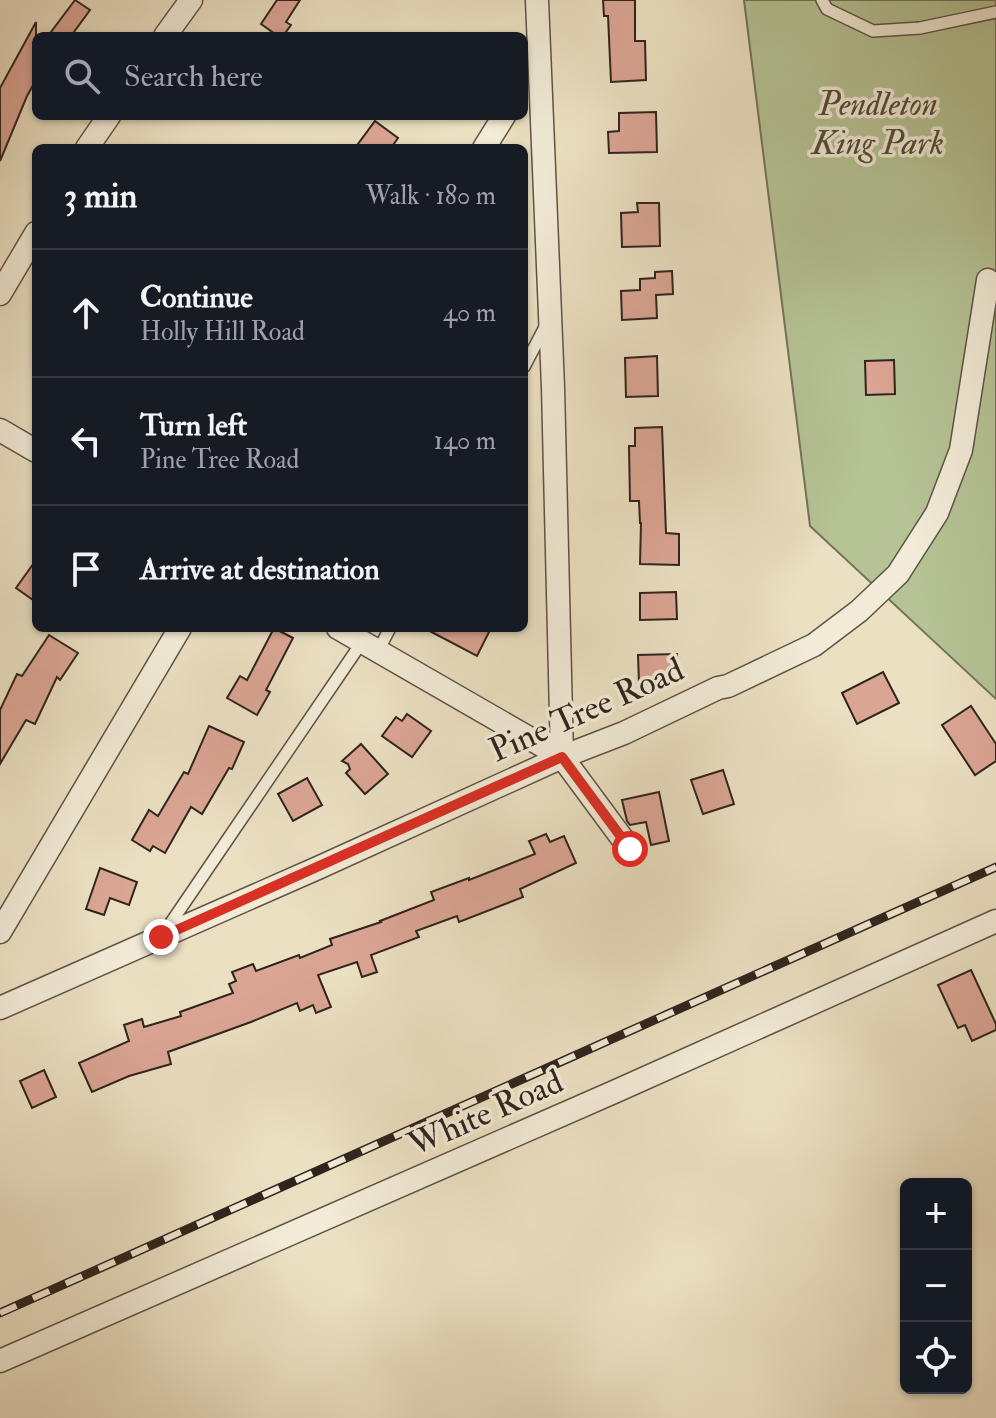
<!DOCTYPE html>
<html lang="en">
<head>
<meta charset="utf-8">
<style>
	:root { --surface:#171b24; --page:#20242c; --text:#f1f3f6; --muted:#9ea1a6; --line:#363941 }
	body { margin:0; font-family:"IM FELL Double Pica",serif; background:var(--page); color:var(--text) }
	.controls { position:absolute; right:24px; bottom:24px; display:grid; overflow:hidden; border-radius:12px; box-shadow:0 2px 6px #0004 }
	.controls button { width:72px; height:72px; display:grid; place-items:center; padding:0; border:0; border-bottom:2px solid var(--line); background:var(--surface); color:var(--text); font:40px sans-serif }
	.stop { position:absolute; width:24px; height:24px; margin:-18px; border:6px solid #d93025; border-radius:50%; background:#fff }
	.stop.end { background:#d93025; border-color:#fff; box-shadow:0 2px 8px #0008 }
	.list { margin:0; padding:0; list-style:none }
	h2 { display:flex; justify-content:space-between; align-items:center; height:104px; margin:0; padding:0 32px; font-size:34px }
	h2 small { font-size:26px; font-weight:400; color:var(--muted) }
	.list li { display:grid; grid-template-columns:52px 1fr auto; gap:24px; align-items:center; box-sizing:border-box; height:128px; padding:0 32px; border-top:2px solid var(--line) }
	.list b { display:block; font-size:30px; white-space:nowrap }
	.list p { margin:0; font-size:26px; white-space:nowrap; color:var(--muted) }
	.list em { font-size:26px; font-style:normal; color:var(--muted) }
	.icon { flex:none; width:44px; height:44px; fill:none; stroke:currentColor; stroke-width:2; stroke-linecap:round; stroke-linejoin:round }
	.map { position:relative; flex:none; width:996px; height:1418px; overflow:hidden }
	.search { position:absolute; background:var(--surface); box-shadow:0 2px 6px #0004; left:32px; top:32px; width:496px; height:88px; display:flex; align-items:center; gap:20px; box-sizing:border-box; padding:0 28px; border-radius:12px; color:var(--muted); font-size:30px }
	.panel { position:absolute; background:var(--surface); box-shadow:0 2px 6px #0004; left:32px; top:144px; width:496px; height:488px; border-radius:12px }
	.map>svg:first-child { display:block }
</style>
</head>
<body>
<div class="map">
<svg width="996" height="1418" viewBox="0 0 996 1418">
	<rect width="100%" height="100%" fill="#ebe0c2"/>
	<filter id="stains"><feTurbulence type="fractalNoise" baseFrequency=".0025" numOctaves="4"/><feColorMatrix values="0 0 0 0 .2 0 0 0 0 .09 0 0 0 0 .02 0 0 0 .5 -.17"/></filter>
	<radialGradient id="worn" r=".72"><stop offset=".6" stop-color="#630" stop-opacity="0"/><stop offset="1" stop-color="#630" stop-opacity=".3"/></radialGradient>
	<path fill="#b5c395" stroke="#727459" stroke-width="2" d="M 744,0 L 996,0 L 996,699 L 810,526 Z"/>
	<g fill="#dba594" stroke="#2f241d" stroke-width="2">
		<path d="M 75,0 L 90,10 L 71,36 L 48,36 Z"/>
		<path d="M 277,0 L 300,0 L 286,22 L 291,25 L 283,36 L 278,36 L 261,24 Z"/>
		<path d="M 603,0 L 635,0 L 635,41 L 645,41 L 646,80 L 611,82 L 608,16 L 604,16 Z"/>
		<path d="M 36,22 L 36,80 L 27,96 L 0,161 L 0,88 Z"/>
		<path d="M 656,112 L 657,152 L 609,153 L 608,132 L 619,131 L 619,113 Z"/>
		<path d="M 375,121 L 398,138 L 391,148 L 355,148 Z"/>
		<path d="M 637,203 L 659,203 L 660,246 L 622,247 L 621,213 L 638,212 Z"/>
		<path d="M 672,271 L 673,294 L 656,295 L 657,318 L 622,320 L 621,291 L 640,290 L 640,279 L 655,278 L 655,272 Z"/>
		<path d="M 657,356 L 658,396 L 626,397 L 625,358 Z"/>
		<path d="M 894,360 L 895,394 L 866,395 L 865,361 Z"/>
		<path d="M 662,427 L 666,533 L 679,534 L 679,565 L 640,564 L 641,523 L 640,523 L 639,501 L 630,501 L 629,446 L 635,446 L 635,428 Z"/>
		<path d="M 36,560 L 36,602 L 16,588 Z"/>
		<path d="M 676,592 L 677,619 L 640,620 L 640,593 Z"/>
		<path d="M 274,628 L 293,638 L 266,690 L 270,692 L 257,715 L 227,698 L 240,676 L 247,680 Z"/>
		<path d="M 424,628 L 491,628 L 477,656 Z"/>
		<path d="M 49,635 L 78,653 L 60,680 L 57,677 L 35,724 L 26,720 L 0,764 L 0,710 L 17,674 L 22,676 Z"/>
		<path d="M 677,654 L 678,683 L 639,684 L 638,655 Z"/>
		<path d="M 883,672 L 899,703 L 857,724 L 842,693 Z"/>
		<path d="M 971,706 L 996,744 L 996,761 L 975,775 L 942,725 Z"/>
		<path d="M 407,714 L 431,731 L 412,757 L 382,736 L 396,717 L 402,721 Z"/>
		<path d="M 209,726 L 244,742 L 232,769 L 229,768 L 202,814 L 191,807 L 165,853 L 153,846 L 150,851 L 132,840 L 149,810 L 158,816 L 184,772 L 188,774 Z"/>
		<path d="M 361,744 L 388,774 L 365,794 L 346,773 L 350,769 L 348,764 L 342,761 Z"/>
		<path d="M 723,770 L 734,804 L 703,814 L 691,780 Z"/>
		<path d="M 307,778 L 322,805 L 293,821 L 278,794 Z"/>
		<path d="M 659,792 L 669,841 L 651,845 L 646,822 L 630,825 L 627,821 L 622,800 Z"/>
		<path d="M 546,834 L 550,842 L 564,836 L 576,863 L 520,889 L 523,897 L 459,922 L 457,916 L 416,931 L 419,937 L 371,955 L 377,972 L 362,977 L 357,962 L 318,975 L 331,1007 L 316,1013 L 313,1005 L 300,1011 L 297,1003 L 251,1022 L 168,1052 L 171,1064 L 129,1076 L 92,1092 L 79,1063 L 129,1041 L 124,1025 L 142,1019 L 144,1027 L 181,1016 L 180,1012 L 233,993 L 229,984 L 236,981 L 232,972 L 253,964 L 256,971 L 299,955 L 300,958 L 332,945 L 330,939 L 381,922 L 380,921 L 434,900 L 431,892 L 469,878 L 469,880 L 535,854 L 529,841 Z"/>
		<path d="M 100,868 L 137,882 L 129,905 L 110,898 L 104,915 L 86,909 Z"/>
		<path d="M 971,970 L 996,1024 L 996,1030 L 972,1041 L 965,1025 L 958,1028 L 938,985 Z"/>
		<path d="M 44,1070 L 56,1097 L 32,1108 L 20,1081 Z"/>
	</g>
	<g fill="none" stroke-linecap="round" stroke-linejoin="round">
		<defs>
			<g id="lane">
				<path d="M 822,0 L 827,9 L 873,31 L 920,28 L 996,12"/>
				<path d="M 524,367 L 546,325"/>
				<path d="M 378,651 L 390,628"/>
				<path d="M 166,930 L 362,642"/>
			</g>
			<g id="street">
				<path d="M 537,0 L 553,387 L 562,757 L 630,849"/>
				<path d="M 165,36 L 191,0"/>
				<path d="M 87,148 L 109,116"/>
				<path d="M 484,148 L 504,116"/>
				<path d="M 0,294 L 36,233"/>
				<path d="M 0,430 L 36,451"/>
				<path d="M 338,628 L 562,757"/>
				<path d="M 0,932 L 180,628"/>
				<path d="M 0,1008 L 320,867 L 562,757 L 624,733 L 718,688 L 728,686 L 814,645 L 859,611 L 898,574 L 937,513 L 961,450 L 988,280"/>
				<path d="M 0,1361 L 614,1092 L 996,921"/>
			</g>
		</defs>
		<use href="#lane" stroke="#5e5346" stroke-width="14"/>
		<use href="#street" stroke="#5e5346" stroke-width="25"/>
		<use href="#lane" stroke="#f2ebd7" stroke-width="11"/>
		<use href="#street" stroke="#f2ebd7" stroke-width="22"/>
		<defs>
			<path id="rail" d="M 0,1313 L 996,867"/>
		</defs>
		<use href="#rail" stroke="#2f241d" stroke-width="9"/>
		<use href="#rail" stroke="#f2ebd7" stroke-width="6" stroke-dasharray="18" stroke-linecap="butt"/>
	</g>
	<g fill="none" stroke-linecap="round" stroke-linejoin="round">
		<path stroke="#d93025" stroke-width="10" d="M 161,937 L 562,757 L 630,849"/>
	</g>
	<g text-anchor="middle" stroke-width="7" stroke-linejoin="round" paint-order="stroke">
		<g font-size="34" font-style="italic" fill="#504c3b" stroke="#f2ebd7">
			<text x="878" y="115">Pendleton<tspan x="878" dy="39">King Park</tspan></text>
		</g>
		<g font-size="34" fill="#2f241d" stroke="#f2ebd7">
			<text transform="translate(586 709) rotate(-24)" y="12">Pine Tree Road</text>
			<text transform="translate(485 1112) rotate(-24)" y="12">White Road</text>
		</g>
	</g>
	<rect width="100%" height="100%" filter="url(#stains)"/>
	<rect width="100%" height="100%" fill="url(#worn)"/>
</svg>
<div class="controls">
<button>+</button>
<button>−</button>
<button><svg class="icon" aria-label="locate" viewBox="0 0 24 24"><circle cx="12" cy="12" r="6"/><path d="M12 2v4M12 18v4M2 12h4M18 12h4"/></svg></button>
</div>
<div class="stop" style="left:630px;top:849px"></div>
<div class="stop end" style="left:161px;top:937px"></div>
<div class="search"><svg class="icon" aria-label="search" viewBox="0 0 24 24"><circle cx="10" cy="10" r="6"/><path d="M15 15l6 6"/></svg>Search here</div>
<section class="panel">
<h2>3 min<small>Walk · 180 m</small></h2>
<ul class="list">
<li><svg class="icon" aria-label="ahead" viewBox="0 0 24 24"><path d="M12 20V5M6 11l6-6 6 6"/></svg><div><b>Continue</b><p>Holly Hill Road</p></div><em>40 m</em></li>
<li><svg class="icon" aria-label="left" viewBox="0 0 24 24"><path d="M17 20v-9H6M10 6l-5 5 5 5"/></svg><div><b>Turn left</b><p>Pine Tree Road</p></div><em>140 m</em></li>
<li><svg class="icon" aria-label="arrive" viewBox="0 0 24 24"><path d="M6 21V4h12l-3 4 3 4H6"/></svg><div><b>Arrive at destination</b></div></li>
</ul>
</section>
</div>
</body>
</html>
